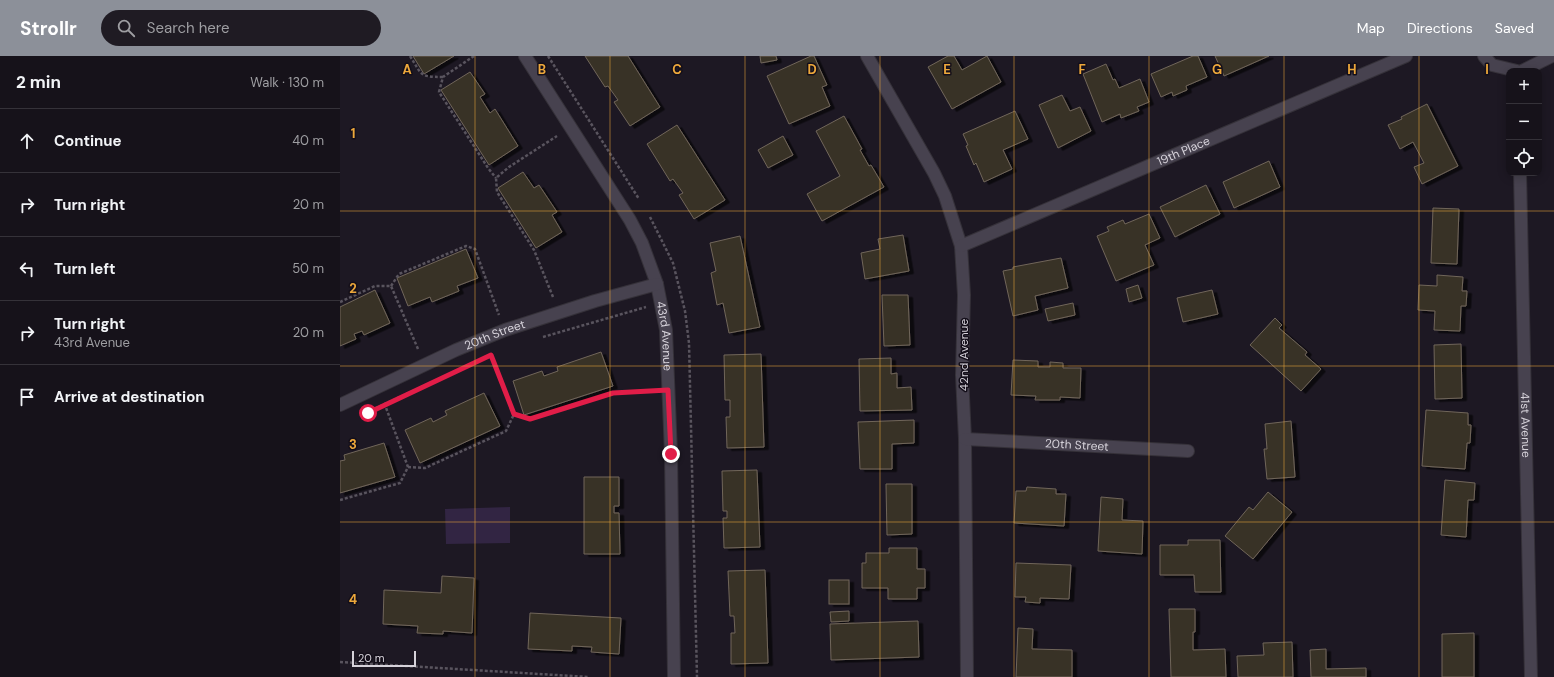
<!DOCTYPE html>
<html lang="en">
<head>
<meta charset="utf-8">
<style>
	:root { --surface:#16121a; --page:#1f1b23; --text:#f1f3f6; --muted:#9e9ea2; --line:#353239; --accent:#8c9099 }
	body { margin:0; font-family:"DM Sans",sans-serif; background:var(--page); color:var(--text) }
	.controls { position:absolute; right:12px; top:12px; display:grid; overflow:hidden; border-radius:8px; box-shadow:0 2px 10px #0003 }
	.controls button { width:36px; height:36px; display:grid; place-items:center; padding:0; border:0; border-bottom:1px solid var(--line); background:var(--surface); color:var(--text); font:20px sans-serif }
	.scale { position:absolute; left:12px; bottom:10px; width:64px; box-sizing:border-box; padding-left:4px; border:2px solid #d6d2da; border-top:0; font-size:11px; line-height:14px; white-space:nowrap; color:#d6d2da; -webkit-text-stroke:3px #140f1a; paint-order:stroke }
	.stop { position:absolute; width:12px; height:12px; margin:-9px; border:3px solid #e11d48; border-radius:50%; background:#fff }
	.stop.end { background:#e11d48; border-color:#fff; box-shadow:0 1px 4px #0008 }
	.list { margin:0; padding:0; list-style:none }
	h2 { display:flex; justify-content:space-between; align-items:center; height:52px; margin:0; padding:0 16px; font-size:17px }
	h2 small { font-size:13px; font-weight:400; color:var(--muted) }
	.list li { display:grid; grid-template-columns:26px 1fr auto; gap:12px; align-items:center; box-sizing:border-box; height:64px; padding:0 16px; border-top:1px solid var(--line) }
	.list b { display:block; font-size:15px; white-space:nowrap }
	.list p { margin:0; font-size:13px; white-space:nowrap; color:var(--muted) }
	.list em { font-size:13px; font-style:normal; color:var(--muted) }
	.icon { flex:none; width:22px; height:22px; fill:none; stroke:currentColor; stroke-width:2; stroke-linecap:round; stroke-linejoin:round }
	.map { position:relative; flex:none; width:1214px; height:621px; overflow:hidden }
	header { display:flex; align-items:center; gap:24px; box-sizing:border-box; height:56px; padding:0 20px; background:var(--accent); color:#fff }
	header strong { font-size:19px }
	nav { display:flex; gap:22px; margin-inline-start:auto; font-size:14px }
	.search { width:280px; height:36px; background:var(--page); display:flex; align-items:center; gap:10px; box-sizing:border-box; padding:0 14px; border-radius:22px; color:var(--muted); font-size:15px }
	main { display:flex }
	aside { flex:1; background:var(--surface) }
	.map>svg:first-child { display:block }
</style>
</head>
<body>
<header>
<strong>Strollr</strong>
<div class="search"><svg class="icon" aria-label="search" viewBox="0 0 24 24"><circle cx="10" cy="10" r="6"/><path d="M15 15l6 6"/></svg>Search here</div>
<nav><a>Map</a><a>Directions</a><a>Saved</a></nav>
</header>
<main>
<aside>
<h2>2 min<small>Walk · 130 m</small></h2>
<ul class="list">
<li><svg class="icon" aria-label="ahead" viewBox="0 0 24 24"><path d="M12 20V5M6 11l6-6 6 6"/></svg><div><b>Continue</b></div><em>40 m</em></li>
<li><svg class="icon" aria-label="right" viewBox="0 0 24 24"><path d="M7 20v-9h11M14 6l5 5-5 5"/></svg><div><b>Turn right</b></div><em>20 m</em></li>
<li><svg class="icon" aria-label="left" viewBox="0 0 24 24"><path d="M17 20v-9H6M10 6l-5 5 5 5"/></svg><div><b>Turn left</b></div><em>50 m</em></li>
<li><svg class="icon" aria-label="right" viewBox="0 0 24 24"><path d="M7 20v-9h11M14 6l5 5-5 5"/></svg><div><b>Turn right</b><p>43rd Avenue</p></div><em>20 m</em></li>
<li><svg class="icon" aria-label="arrive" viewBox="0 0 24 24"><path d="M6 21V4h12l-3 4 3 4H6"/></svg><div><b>Arrive at destination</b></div></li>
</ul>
</aside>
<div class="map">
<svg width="1214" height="621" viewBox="0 0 1214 621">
	<defs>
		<filter id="shadow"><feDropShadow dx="4.5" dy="2.5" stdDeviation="0" flood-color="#0009"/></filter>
	</defs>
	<rect width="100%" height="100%" fill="#1d1823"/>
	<path fill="#322543" d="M 170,451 L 170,487 L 106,488 L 105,453 Z"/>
	<g fill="#393126" stroke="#70665a" filter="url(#shadow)">
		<path d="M 73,0 L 114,0 L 84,18 Z"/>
		<path d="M 245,0 L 288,0 L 320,51 L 290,70 L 274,46 L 278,44 L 268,30 L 265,31 Z"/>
		<path d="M 420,0 L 436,0 L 437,4 L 421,7 Z"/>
		<path d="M 471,0 L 474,0 L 487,29 L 482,31 L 490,50 L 449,68 L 427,20 Z"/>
		<path d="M 608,0 L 614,0 L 622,14 L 647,0 L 661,26 L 612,53 L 588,11 Z"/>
		<path d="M 853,0 L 858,0 L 867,21 L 846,30 L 847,34 L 833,40 L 832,36 L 821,41 L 811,18 Z"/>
		<path d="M 875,0 L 929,0 L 884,20 Z"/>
		<path d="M 766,8 L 773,24 L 775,23 L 779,32 L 800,23 L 809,46 L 797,51 L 799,55 L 781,62 L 780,58 L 762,66 L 743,18 Z"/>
		<path d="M 130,16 L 145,38 L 140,41 L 150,57 L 155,53 L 178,90 L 149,109 L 101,34 Z"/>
		<path d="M 722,39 L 730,55 L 740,51 L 751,75 L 718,92 L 699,49 Z"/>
		<path d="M 1087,48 L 1118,110 L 1082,128 L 1074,111 L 1084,107 L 1073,86 L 1060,93 L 1048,69 L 1062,63 L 1061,61 Z"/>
		<path d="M 675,55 L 688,83 L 663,94 L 672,113 L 644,126 L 636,107 L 634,109 L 626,90 L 628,89 L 623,78 Z"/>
		<path d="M 504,60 L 522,93 L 520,94 L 529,110 L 531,109 L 544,131 L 482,165 L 467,138 L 500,120 L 476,75 Z"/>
		<path d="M 337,69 L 385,144 L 354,163 L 339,139 L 343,137 L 333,123 L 330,125 L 307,88 Z"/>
		<path d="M 443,80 L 453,99 L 428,112 L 418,94 Z"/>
		<path d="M 929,105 L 940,131 L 894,152 L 883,126 Z"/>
		<path d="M 183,116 L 194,132 L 199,129 L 217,156 L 212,159 L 222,176 L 196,192 L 158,132 Z"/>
		<path d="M 866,129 L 880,158 L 835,181 L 820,151 Z"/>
		<path d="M 1093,152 L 1119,153 L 1117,208 L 1091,207 Z"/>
		<path d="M 809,158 L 820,182 L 805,189 L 814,209 L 776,225 L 757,180 L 769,175 L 767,171 L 783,164 L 785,168 Z"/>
		<path d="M 563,179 L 569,215 L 525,223 L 521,197 L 540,193 L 538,183 Z"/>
		<path d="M 400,180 L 420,271 L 389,277 L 383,247 L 377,249 L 371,217 L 376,215 L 370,187 Z"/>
		<path d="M 126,193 L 138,222 L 117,230 L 119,235 L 92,246 L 90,241 L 68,250 L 57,222 Z"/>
		<path d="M 721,202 L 728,232 L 695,240 L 698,254 L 673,260 L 663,215 L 673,213 L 673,211 Z"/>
		<path d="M 1097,219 L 1123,221 L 1122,235 L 1127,235 L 1126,250 L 1121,250 L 1120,275 L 1094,274 L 1095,255 L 1078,254 L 1079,229 L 1097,230 Z"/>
		<path d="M 798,229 L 802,242 L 789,246 L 786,233 Z"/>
		<path d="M 35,234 L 50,267 L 24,279 L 22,275 L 14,278 L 16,283 L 0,290 L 0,251 Z"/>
		<path d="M 872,234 L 878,258 L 843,266 L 837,242 Z"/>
		<path d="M 542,239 L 568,239 L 570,289 L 544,290 Z"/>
		<path d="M 733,247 L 735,259 L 708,265 L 705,253 Z"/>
		<path d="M 935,262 L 942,269 L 939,272 L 967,296 L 965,299 L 981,313 L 961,335 L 910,289 Z"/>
		<path d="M 1121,288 L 1122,342 L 1095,343 L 1094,289 Z"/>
		<path d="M 261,296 L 273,330 L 184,359 L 173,325 L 202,315 L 204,320 L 218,315 L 217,311 Z"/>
		<path d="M 421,298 L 424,391 L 387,392 L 386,361 L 390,361 L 390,344 L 385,344 L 384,299 Z"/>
		<path d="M 551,302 L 551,318 L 557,317 L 557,332 L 571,331 L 572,354 L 520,355 L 519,303 Z"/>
		<path d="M 673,304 L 698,305 L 698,311 L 710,311 L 710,306 L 723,307 L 723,312 L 741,312 L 740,342 L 720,341 L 720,344 L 695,344 L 696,340 L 671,339 Z"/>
		<path d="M 144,337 L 160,370 L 80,407 L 65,374 L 91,362 L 93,366 L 107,359 L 105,355 Z"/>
		<path d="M 1086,354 L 1128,357 L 1128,369 L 1131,369 L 1130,387 L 1127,387 L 1125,413 L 1082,410 Z"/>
		<path d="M 574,364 L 574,387 L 552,388 L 552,413 L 520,413 L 518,366 Z"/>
		<path d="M 951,365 L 955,421 L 927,423 L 924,393 L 927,393 L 925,368 Z"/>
		<path d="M 44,387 L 55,421 L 0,437 L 0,405 L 5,404 L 4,399 Z"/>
		<path d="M 417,414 L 420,491 L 384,492 L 383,462 L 387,462 L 387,455 L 383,455 L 382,415 Z"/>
		<path d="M 244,421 L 279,421 L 279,450 L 274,450 L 274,457 L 279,457 L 280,498 L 244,498 Z"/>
		<path d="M 1105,424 L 1135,427 L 1134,444 L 1128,444 L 1126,481 L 1101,479 Z"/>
		<path d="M 546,428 L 572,428 L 572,478 L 547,479 Z"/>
		<path d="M 687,431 L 716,433 L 716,438 L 726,438 L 724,470 L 674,467 L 676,435 L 686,435 Z"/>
		<path d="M 928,436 L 952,456 L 913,503 L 885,480 L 909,451 L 913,454 Z"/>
		<path d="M 761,441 L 783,443 L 782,464 L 803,465 L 802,498 L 758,495 Z"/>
		<path d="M 848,484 L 880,484 L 881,536 L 855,536 L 854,519 L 820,519 L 820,489 L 848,489 Z"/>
		<path d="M 549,492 L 577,492 L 577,513 L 585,513 L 585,532 L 577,532 L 577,543 L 548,543 L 548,532 L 522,532 L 522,507 L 526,507 L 526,497 L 549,497 Z"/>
		<path d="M 676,507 L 731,509 L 729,543 L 700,542 L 700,547 L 685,546 L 686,541 L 675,541 Z"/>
		<path d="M 425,514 L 428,607 L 391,608 L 391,577 L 395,577 L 394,560 L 390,560 L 388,515 Z"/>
		<path d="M 102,520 L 134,522 L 132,577 L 103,575 L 103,578 L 77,577 L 78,570 L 43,568 L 44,534 L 101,537 Z"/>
		<rect x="489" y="524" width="20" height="24"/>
		<path d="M 829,553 L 855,553 L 855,576 L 853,576 L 853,594 L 885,593 L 886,621 L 831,621 Z"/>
		<path d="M 509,555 L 509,565 L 491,566 L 490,556 Z"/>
		<path d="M 190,557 L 281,562 L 279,598 L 251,596 L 252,591 L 232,590 L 232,595 L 188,593 Z"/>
		<path d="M 578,565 L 579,601 L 491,604 L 490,568 Z"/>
		<path d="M 678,572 L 693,573 L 692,593 L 732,594 L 732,621 L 676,621 Z"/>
		<path d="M 1134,577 L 1134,621 L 1102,621 L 1102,578 Z"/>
		<path d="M 952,586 L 953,621 L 898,621 L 897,600 L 924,599 L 923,587 Z"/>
		<path d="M 986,593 L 986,613 L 1026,612 L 1026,621 L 971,621 L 970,594 Z"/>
	</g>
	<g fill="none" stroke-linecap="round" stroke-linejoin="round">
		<defs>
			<g id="street">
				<path id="s1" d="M 185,0 L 290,164 L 302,187 L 317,228 L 326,274 L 331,398 L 334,621"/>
				<path d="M 527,0 L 594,117 L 605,140 L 621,190 L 624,239 L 622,319 L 625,383 L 627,621"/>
				<path d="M 1144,0 L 1152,9 L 1177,15"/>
				<path d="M 1182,15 L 1212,0"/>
				<path id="s2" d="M 1180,117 L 1191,621"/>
				<path id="s3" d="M 621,190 L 1066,0"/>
				<path id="s4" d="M 0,349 L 116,294 L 165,274 L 255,245 L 317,228"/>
				<path id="s5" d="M 625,383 L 848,395"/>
			</g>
		</defs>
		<use href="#street" stroke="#353139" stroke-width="14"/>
		<g stroke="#59545e" stroke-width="2.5" stroke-dasharray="3 2" stroke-linecap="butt">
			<path d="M 70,0 C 82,19 79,21 103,21"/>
			<path d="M 134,0 L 103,21 L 99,36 L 148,112 L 156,122"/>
			<path d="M 208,0 L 299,143"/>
			<path d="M 310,161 L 333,207 L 345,255 L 349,287 L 357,621"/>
			<path d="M 51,230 L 59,218 L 126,190 L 135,193 L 159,259"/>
			<path d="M 213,241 L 194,194 L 157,136 L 156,122 L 169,111 L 217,80"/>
			<path d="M 0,246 L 35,230 L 51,230 L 78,293"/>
			<path d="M 203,281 L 306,251"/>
			<path d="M 174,358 L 190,363 L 273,337 L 313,335"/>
			<path d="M 21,359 L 129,309"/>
			<path d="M 68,411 L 85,412 L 166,375 L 174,358 L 151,299"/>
			<path d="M 0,444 L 60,427 L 68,411 L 45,349"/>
			<path d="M 0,606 L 249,621"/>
		</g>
		<use href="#street" stroke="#47424f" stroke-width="12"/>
	</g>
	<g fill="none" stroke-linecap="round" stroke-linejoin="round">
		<path stroke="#e11d48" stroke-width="5" d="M 28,357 L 151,299 L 174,358 L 190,363 L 273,337 L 328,334 L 331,398"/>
	</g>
	<path fill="none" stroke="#eda83b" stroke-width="1" stroke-opacity="0.55" d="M 135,0 L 135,621M 270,0 L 270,621M 405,0 L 405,621M 540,0 L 540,621M 674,0 L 674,621M 809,0 L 809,621M 944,0 L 944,621M 1079,0 L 1079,621M 0,155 L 1214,155M 0,310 L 1214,310M 0,466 L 1214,466"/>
	<g text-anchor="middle" stroke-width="3" stroke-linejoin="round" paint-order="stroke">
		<g font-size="12" fill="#d6d2da" stroke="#140f1a">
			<text dy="4" stroke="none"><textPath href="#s3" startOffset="242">19th Place</textPath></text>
			<text dy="4" stroke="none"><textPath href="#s4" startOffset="170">20th Street</textPath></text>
			<text dy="4" stroke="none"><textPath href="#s1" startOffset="317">43rd Avenue</textPath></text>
			<text transform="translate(624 299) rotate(-90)" y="4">42nd Avenue</text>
			<text dy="4" stroke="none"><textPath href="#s2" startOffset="252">41st Avenue</textPath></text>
			<text dy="4" stroke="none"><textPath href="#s5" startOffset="112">20th Street</textPath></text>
		</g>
	</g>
	<g font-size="13" text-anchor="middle" font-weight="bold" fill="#eda83b" stroke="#140f1a" stroke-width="3" stroke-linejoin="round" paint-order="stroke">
		<text x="67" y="18">A</text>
		<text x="202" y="18">B</text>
		<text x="337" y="18">C</text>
		<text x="472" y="18">D</text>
		<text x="607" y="18">E</text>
		<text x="742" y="18">F</text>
		<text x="877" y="18">G</text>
		<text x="1012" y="18">H</text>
		<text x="1147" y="18">I</text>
		<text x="13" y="82">1</text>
		<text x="13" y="237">2</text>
		<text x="13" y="393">3</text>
		<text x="13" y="548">4</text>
	</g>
</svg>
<div class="controls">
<button>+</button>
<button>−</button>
<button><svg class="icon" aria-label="locate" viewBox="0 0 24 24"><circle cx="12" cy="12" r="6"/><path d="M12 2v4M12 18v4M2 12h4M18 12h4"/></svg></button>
</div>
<div class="scale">20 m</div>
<div class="stop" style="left:28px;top:357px"></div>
<div class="stop end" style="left:331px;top:398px"></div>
</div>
</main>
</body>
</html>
